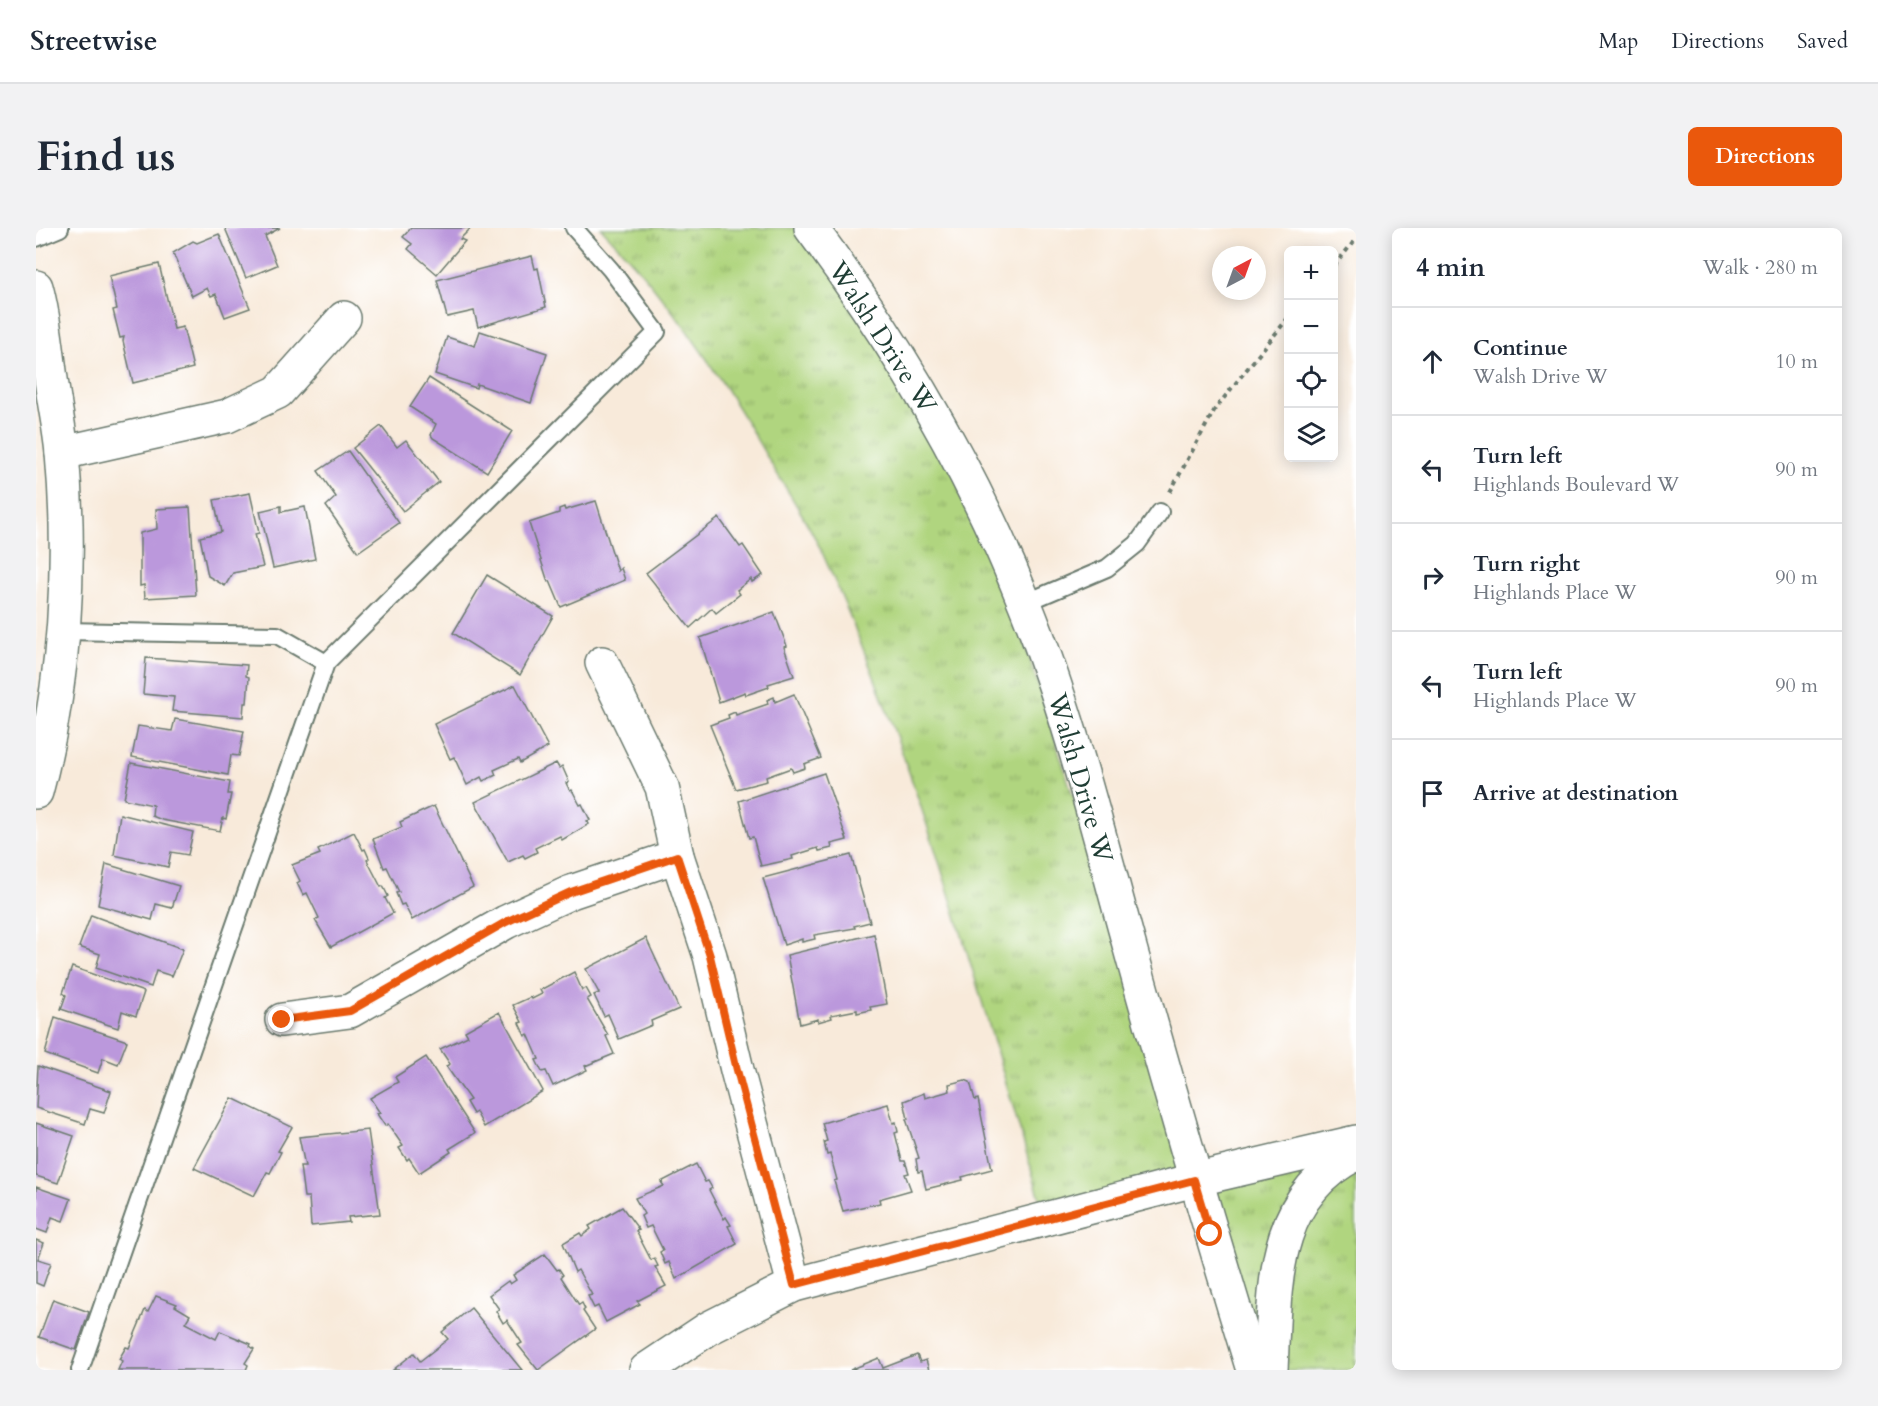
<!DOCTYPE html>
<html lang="en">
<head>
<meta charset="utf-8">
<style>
	:root { --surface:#fff; --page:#f2f2f3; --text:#1f2937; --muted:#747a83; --line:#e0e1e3; --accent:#ea580c }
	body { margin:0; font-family:Cardo,serif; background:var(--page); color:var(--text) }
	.controls { position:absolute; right:18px; top:18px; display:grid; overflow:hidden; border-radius:9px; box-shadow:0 3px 15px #0003 }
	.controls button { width:54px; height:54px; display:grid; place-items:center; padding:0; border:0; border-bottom:2px solid var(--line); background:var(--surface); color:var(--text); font:30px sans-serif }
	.compass { position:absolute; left:1176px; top:18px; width:54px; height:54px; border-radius:50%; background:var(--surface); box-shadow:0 3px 15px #0003; rotate:41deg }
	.stop { position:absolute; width:18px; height:18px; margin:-14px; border:4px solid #ea580c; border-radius:50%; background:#fff }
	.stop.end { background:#ea580c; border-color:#fff; box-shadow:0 2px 6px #0008 }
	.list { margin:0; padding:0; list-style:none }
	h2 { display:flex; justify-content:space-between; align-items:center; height:78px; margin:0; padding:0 24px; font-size:26px }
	h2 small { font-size:20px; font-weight:400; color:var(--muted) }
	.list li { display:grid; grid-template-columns:39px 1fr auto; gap:18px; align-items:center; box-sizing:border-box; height:108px; padding:0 24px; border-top:2px solid var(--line) }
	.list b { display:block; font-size:22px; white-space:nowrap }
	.list p { margin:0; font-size:20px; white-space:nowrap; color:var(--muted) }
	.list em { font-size:20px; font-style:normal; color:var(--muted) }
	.icon { flex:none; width:33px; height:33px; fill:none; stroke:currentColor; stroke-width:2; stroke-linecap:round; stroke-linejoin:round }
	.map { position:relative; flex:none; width:1320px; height:1142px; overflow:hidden; border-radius:9px }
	header { display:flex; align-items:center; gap:36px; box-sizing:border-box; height:84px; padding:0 30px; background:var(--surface); border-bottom:2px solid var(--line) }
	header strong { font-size:28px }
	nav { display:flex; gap:33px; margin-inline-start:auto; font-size:21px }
	.intro { display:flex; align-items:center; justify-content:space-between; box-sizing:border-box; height:144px; padding:0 36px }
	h1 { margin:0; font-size:42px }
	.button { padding:15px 27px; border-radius:9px; background:var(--accent); color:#fff; font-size:21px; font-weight:700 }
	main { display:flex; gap:36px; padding:0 36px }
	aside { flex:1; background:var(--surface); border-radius:9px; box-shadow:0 3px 15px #0003 }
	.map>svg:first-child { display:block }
</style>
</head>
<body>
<header>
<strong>Streetwise</strong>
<nav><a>Map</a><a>Directions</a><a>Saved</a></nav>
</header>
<div class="intro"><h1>Find us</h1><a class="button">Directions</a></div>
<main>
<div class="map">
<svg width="1320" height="1142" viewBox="0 0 1320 1142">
	<defs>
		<pattern id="grass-tufts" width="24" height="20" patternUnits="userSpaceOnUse" patternTransform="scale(1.5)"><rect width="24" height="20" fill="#b0d57f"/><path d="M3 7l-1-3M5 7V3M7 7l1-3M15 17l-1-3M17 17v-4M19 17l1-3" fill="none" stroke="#8fae69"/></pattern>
	</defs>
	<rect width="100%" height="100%" fill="#fff"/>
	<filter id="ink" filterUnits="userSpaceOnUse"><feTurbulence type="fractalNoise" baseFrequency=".0167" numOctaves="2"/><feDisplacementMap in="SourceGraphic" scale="12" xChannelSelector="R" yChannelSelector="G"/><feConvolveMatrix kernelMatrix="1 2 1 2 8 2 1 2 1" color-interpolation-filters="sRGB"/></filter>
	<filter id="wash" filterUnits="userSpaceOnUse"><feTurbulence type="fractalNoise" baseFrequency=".008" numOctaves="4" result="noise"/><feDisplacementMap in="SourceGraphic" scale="24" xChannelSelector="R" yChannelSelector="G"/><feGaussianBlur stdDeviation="1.35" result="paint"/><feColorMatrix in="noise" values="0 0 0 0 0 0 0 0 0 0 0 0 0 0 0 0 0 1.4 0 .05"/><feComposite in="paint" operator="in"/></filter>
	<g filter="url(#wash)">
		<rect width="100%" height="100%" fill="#f8eada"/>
		<path fill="url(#grass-tufts)" stroke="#68895a" stroke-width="1.5" d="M 565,0 L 775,0 L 946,280 L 1158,952 L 1320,914 L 1320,1142 L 1217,1142 L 1158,952 L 1010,991 C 943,766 883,537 785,322 C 769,288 746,255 727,222 C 682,143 630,66 565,0 Z"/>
		<g id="blocks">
			<g fill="#bb98dc">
				<path d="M 189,0 L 244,0 L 229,8 L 241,37 L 210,50 Z"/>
				<path d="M 375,0 L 435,0 L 424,11 L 429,13 L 401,46 L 372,21 L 376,16 L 367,9 Z"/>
				<path d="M 183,6 L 214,80 L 189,89 L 180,66 L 175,68 L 171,60 L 156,68 L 137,25 L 157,13 L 161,15 Z"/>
				<path d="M 496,28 L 499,41 L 502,40 L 510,79 L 442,99 L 438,83 L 411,89 L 401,52 Z"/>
				<path d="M 123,36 L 138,101 L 147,99 L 157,140 L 97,155 L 87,113 L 88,109 L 84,110 L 77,82 L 81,81 L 73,48 Z"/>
				<path d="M 444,103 L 511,125 L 495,175 L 441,156 L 440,160 L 399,146 L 411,109 L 439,118 Z"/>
				<path d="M 393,150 L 476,203 L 451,244 L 397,210 L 395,207 L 400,196 L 374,179 Z"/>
				<path d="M 345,198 L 361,219 L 370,212 L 403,254 L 367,283 L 317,220 Z"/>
				<path d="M 312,223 L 363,295 L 322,324 L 290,278 L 300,269 L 282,243 Z"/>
				<path d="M 214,265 L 223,305 L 219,306 L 227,339 L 197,345 L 189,358 L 172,348 L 164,309 L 185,304 L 178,272 Z"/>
				<path d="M 560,273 L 582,343 L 585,340 L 589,352 L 525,379 L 514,353 L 512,354 L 493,295 L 523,285 L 523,281 L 528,279 L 529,282 Z"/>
				<path d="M 245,278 L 245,284 L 269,279 L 279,331 L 237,340 L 224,283 Z"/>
				<path d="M 154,279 L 160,367 L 109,370 L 108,357 L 104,358 L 104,305 L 121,301 L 120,281 Z"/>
				<path d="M 683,290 L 704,319 L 707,317 L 727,347 L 716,354 L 715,351 L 701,362 L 704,366 L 680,385 L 676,380 L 654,400 L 610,345 Z"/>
				<path d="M 451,347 L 517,388 L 484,447 L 417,405 Z"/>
				<path d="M 738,384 L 751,418 L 748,419 L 758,448 L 732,456 L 733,459 L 710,467 L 709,464 L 683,474 L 664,410 Z"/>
				<path d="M 110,430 L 211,437 L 210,448 L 213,449 L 211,475 L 208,475 L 207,489 L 136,483 L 138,469 L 107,466 Z"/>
				<path d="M 479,457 L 512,519 L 484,535 L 482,531 L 458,542 L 460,547 L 447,553 L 445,549 L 431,557 L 418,529 L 414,531 L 398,496 Z"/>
				<path d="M 758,466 L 785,530 L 768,536 L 769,540 L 757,544 L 755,540 L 730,549 L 731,553 L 700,561 L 674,497 L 693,490 L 692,487 L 699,484 L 700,487 L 732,476 L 731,472 L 738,469 L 739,474 Z"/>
				<path d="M 139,491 L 208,503 L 203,528 L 195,527 L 192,547 L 96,529 L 102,498 L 136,503 Z"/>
				<path d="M 95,535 L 194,554 L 192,566 L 195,566 L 190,591 L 187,590 L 184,603 L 126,592 L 116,588 L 117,577 L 88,571 Z"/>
				<path d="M 520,535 L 523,540 L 526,538 L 533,554 L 530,555 L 534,563 L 536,562 L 544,577 L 546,576 L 554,592 L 551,593 L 553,596 L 526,612 L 524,608 L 499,620 L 501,624 L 489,630 L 487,627 L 472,634 L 439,574 Z"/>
				<path d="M 788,545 L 811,612 L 795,616 L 796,620 L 783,623 L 782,620 L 756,628 L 757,631 L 725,638 L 717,609 L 713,610 L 703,573 Z"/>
				<path d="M 398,578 L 437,659 L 376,692 L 368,676 L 365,677 L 360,665 L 363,664 L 351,639 L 348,640 L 337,611 L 366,599 L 364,594 Z"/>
				<path d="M 84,586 L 157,604 L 152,627 L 135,624 L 132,639 L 78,627 Z"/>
				<path d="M 318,604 L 327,622 L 329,621 L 333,630 L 331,632 L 345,659 L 347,658 L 352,668 L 349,670 L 357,685 L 295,719 L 279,692 L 283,690 L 271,665 L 267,667 L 261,655 L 264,653 L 256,637 L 284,626 L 282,622 Z"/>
				<path d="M 815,627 L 834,694 L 818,698 L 819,700 L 778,707 L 779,711 L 766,714 L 766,711 L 748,717 L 727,650 Z"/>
				<path d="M 70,636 L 143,658 L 136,680 L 120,676 L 116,692 L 62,677 Z"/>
				<path d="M 55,687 L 147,721 L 136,748 L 120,743 L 115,759 L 60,740 L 64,726 L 43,719 Z"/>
				<path d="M 838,706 L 851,776 L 834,779 L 835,782 L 821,785 L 821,782 L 795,787 L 796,790 L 782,794 L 782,791 L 764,796 L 751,727 Z"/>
				<path d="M 610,710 L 643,781 L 615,793 L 616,797 L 583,811 L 572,786 L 568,788 L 558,767 L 563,765 L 550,741 Z"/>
				<path d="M 36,739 L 108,764 L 100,788 L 86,783 L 82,800 L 25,781 L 30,767 L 27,765 Z"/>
				<path d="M 538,744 L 546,762 L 550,760 L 555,769 L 551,771 L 572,807 L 570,808 L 578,826 L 549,838 L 551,842 L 517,858 L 510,843 L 506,844 L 500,832 L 503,831 L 492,806 L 489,808 L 483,795 L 486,794 L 477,777 L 495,769 L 496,771 L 506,766 L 504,762 Z"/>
				<path d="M 463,784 L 507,863 L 448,899 L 440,884 L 437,886 L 430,874 L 434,872 L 410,838 L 414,836 L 404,821 L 432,808 L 429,803 Z"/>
				<path d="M 19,789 L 91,813 L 82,836 L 67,830 L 62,845 L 9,826 Z"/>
				<path d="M 390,829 L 439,905 L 413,921 L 415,924 L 383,945 L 373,930 L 371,932 L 363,920 L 367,918 L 352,896 L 349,898 L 341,886 L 344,885 L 334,870 L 362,854 L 359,849 Z"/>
				<path d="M 2,838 L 75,863 L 68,885 L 54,881 L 49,896 L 0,880 Z"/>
				<path d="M 929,852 L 934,854 L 939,872 L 942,871 L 956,941 L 926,949 L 927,952 L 890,961 L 886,943 L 882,944 L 880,931 L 883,930 L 870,891 L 872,891 L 868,873 L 888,865 L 889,870 L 914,863 L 913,856 Z"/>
				<path d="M 196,870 L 256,899 L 242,923 L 245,924 L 234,945 L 231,944 L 218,968 L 158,940 Z"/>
				<path d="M 852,876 L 857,895 L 860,894 L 862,904 L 859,905 L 866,933 L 869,933 L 873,945 L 869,946 L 875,962 L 843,971 L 844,975 L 807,983 L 798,953 L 801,952 L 794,926 L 791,927 L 788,914 L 791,913 L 786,895 Z"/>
				<path d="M 0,895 L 38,908 L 22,955 L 0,948 Z"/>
				<path d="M 332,902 L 344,986 L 312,989 L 313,994 L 275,998 L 273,969 L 268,969 L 264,938 L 269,938 L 263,909 Z"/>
				<path d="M 660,936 L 669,954 L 672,953 L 676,960 L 673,962 L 688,991 L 690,989 L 695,997 L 692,998 L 701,1016 L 640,1051 L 633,1034 L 629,1036 L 624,1024 L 627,1022 L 615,998 L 610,1000 L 605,988 L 608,986 L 599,970 L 628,958 L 625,954 Z"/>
				<path d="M 0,959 L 35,971 L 27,993 L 16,989 L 11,1005 L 0,1001 Z"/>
				<path d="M 586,979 L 603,1002 L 600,1003 L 615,1032 L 618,1030 L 622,1038 L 619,1039 L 630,1058 L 601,1073 L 604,1076 L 570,1094 L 562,1078 L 558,1080 L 552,1068 L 556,1067 L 542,1042 L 539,1044 L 527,1015 L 544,1005 L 546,1008 L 555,1001 L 553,998 Z"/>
				<path d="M 0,1012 L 8,1015 L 2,1031 L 15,1035 L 7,1058 L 0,1055 Z"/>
				<path d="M 509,1026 L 521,1042 L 523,1041 L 527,1047 L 525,1049 L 543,1077 L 546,1075 L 549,1081 L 547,1083 L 559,1101 L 502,1142 L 482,1117 L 486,1115 L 471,1092 L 467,1095 L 460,1083 L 463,1081 L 453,1067 L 472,1053 L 474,1056 L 480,1052 L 477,1047 Z"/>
				<path d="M 120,1068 L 141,1076 L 139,1078 L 154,1087 L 149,1095 L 180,1111 L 184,1103 L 215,1116 L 214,1118 L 218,1121 L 209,1135 L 212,1137 L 210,1142 L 82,1142 L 86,1133 L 83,1131 L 90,1119 L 93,1120 L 109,1082 L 112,1084 Z"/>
				<path d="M 17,1071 L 53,1084 L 40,1122 L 3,1109 Z"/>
				<path d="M 435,1080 L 486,1142 L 357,1142 L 378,1125 L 384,1133 L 412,1111 L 406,1104 Z"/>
				<path d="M 881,1127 L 884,1134 L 890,1132 L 893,1142 L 814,1142 L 843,1130 L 847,1140 Z"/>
			</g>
		</g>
	</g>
	<g filter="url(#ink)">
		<use href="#blocks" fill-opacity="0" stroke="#6b7a6e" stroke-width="1.5"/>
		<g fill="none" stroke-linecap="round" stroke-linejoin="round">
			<defs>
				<g id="service">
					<path d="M 0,10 L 24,0"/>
					<path d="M 989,375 L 1071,340 L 1101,316 L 1124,284"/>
					<path d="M 27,403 L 241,407 L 290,435"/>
					<path d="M 44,1142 L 290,435 L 621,104 L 575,42 L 538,0"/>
				</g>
				<g id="minor">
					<path d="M 0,59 C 9,91 11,124 16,158 C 19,180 24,203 26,225 C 36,336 29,457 0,564"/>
					<path d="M 26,225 L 191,188 L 242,164 L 308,90"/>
					<path d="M 566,435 L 626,559 L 641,628 L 674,728 L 701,842 L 758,1057"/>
					<path d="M 246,792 L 314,783 L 470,694 L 535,664 L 641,628"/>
				</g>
				<path id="tertiary" d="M 610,1142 L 673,1100 L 758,1057 L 1158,952 L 1320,914"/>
				<g id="secondary">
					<path d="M 775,0 C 861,116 936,242 989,376 C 1034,487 1062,604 1094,720 C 1133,861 1174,1002 1217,1142"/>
					<path d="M 1235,1142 C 1239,1060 1234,968 1320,926"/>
				</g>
			</defs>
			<use href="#service" stroke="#6b7a6e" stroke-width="20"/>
			<use href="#minor" stroke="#6b7a6e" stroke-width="36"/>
			<use href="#tertiary" stroke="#6b7a6e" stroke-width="36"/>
			<use href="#secondary" stroke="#6b7a6e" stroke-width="36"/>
			<g stroke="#6b7a6e" stroke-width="4" stroke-dasharray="4.5 4.5" stroke-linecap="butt">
				<path d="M 1298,38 L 1320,11"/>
				<path d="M 1134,264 L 1179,181 L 1252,90"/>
			</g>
			<use href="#service" stroke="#fff" stroke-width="16"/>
			<use href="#minor" stroke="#fff" stroke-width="33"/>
			<use href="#tertiary" stroke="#fff" stroke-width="33"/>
			<use href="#secondary" stroke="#fff" stroke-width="33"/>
		</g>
	</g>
	<g fill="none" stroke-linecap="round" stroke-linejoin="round" filter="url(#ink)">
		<path stroke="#ea580c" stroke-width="8" d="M 246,792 L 314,783 L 470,694 L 535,664 L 641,628 L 674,728 L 701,842 L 758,1057 L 1158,952 L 1174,1006"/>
	</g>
	<g text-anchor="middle" stroke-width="4.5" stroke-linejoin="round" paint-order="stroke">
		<g font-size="26" fill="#1f3d34" stroke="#fff">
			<text transform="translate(847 109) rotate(57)" y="9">Walsh Drive W</text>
			<text transform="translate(1045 550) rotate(74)" y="9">Walsh Drive W</text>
		</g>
	</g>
</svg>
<div class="controls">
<button>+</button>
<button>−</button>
<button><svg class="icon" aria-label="locate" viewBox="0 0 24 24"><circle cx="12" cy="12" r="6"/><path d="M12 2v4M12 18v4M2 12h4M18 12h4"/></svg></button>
<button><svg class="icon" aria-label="layers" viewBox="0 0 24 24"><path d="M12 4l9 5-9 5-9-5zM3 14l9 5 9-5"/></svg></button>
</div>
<svg class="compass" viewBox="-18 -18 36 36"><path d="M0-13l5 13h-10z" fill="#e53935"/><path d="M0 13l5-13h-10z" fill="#747a83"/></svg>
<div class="stop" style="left:1174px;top:1006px"></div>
<div class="stop end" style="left:246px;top:792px"></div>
</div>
<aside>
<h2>4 min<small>Walk · 280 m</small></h2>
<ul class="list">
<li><svg class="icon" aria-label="ahead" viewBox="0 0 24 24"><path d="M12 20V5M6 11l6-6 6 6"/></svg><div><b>Continue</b><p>Walsh Drive W</p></div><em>10 m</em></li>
<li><svg class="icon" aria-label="left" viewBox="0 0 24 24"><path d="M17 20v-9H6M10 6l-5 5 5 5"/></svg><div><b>Turn left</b><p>Highlands Boulevard W</p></div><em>90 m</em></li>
<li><svg class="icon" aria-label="right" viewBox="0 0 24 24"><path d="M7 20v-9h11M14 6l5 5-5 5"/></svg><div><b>Turn right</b><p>Highlands Place W</p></div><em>90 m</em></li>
<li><svg class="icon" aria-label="left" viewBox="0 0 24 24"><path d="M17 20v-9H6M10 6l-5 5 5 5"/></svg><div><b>Turn left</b><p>Highlands Place W</p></div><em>90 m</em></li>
<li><svg class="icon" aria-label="arrive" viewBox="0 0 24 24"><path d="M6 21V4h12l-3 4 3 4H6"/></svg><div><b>Arrive at destination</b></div></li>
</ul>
</aside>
</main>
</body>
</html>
